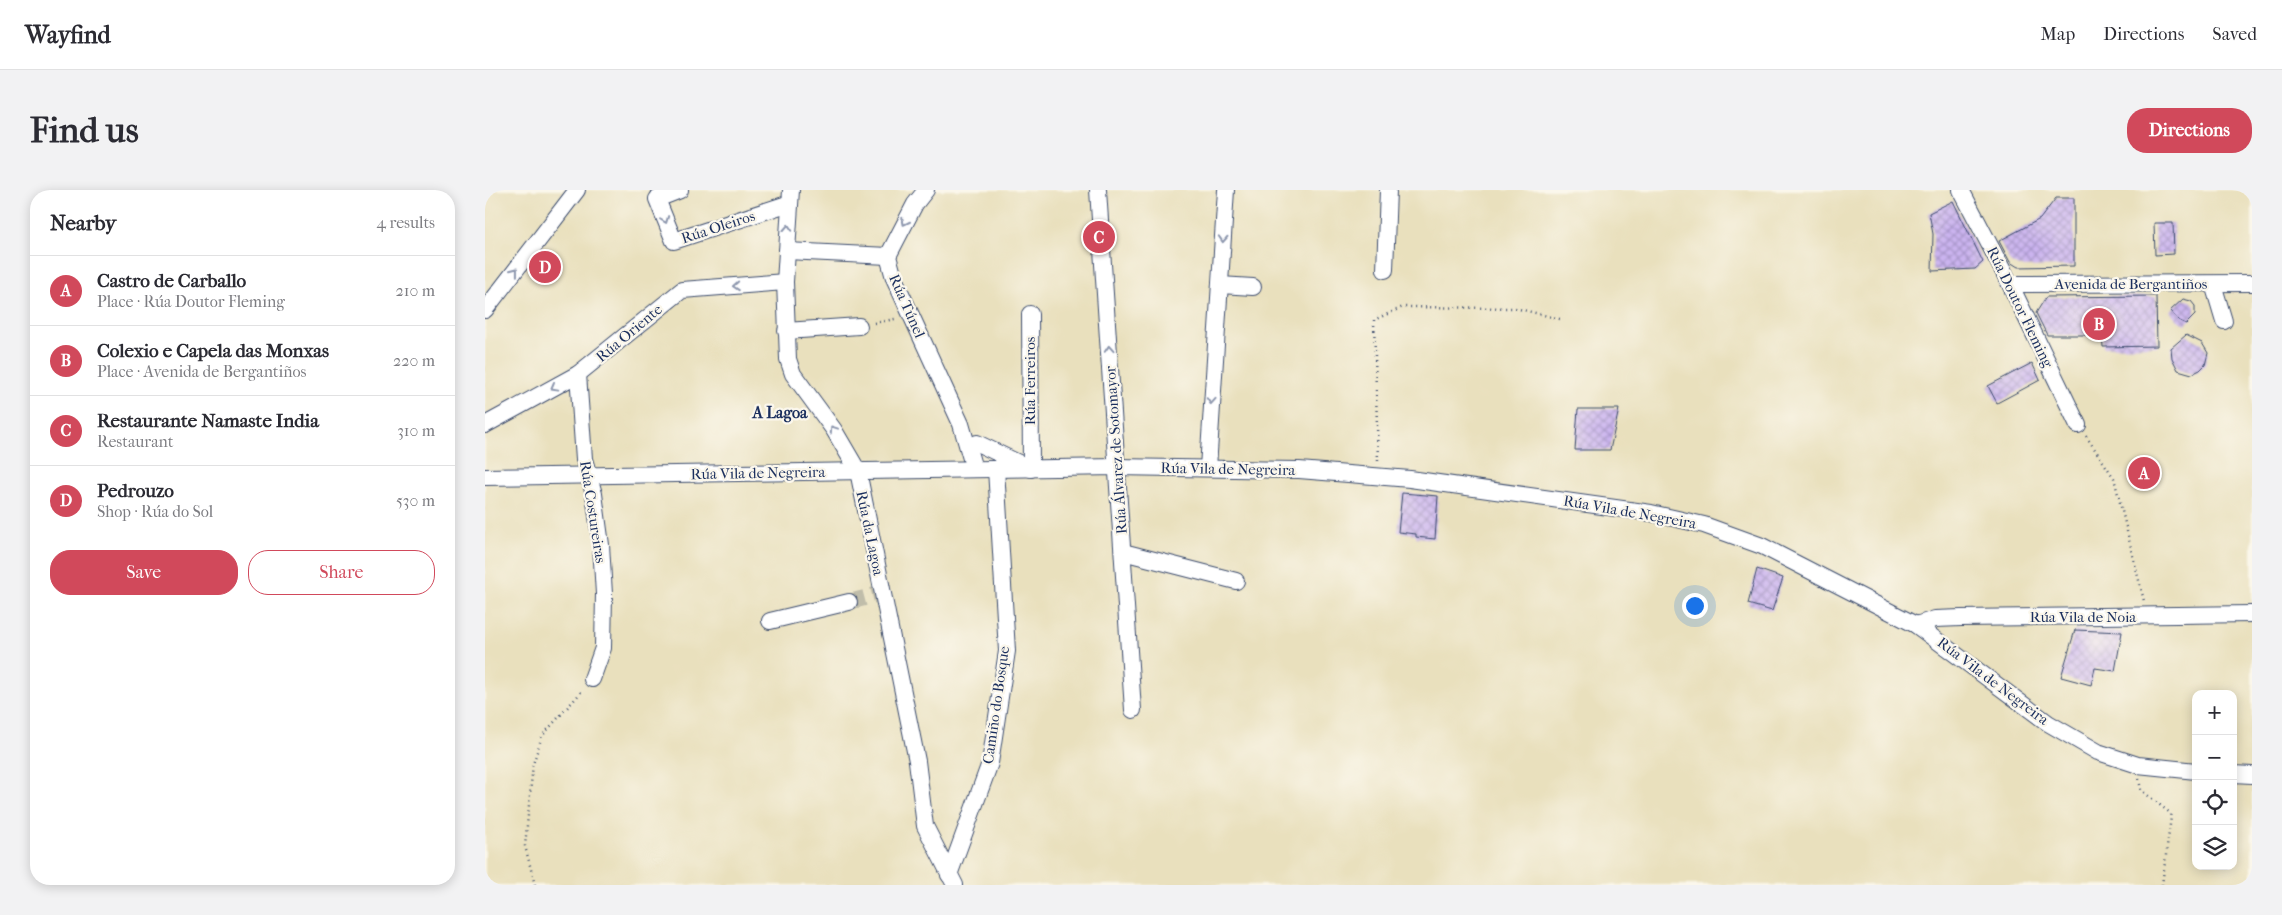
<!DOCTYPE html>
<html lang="en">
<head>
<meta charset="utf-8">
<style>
	:root { --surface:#fff; --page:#f2f2f3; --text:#2b2b33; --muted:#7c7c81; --line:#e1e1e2; --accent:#d1495b }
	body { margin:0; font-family:"IM FELL French Canon",serif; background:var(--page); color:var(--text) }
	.controls { position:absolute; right:15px; bottom:15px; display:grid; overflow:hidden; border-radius:10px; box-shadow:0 2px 12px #0003 }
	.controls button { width:45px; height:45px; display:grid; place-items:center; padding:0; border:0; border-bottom:1px solid var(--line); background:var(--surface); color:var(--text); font:25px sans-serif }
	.you { position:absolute; left:1209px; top:415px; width:18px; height:18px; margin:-12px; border:4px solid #fff; border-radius:50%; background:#1a73e8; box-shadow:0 0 0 8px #1a73e833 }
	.badge { display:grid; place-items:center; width:32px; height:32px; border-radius:50%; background:var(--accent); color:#fff; font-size:16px; font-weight:700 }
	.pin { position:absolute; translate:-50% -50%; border:2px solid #fff; box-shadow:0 1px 5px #0006 }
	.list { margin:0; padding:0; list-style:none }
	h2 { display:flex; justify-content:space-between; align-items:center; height:65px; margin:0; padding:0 20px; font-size:21px }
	h2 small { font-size:16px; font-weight:400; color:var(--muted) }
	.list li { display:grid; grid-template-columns:32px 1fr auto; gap:15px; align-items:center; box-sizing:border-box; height:70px; padding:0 20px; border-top:1px solid var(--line) }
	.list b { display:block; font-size:19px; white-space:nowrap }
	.list p { margin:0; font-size:16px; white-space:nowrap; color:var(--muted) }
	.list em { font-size:16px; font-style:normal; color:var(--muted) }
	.actions { display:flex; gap:10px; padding:15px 20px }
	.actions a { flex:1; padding:11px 0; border:1px solid var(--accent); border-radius:20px; text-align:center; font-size:18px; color:var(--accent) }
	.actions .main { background:var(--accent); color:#fff }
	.icon { flex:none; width:28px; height:28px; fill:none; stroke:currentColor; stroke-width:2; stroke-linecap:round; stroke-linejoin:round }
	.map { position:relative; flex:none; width:1767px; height:695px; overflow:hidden; border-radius:20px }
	header { display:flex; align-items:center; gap:30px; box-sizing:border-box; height:70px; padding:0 25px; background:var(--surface); border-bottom:1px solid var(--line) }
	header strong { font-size:24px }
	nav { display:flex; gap:28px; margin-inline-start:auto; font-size:18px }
	.intro { display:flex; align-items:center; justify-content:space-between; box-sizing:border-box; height:120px; padding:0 30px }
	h1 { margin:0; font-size:35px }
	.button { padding:12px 22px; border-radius:20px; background:var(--accent); color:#fff; font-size:18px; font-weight:700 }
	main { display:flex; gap:30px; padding:0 30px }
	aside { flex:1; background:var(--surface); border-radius:20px; box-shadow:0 2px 12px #0003 }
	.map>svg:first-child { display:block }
</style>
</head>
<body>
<header>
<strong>Wayfind</strong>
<nav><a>Map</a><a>Directions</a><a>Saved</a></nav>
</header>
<div class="intro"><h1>Find us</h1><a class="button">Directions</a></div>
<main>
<aside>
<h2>Nearby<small>4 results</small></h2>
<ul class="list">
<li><span class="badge">A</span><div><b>Castro de Carballo</b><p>Place · Rúa Doutor Fleming</p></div><em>210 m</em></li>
<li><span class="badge">B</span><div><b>Colexio e Capela das Monxas</b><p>Place · Avenida de Bergantiños</p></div><em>220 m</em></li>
<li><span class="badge">C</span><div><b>Restaurante Namaste India</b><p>Restaurant</p></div><em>310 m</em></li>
<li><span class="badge">D</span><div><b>Pedrouzo</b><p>Shop · Rúa do Sol</p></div><em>530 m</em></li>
</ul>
<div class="actions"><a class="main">Save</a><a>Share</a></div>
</aside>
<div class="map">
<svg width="1767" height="695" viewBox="0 0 1767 695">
	<defs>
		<pattern id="building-cross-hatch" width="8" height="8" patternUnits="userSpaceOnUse" patternTransform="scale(1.25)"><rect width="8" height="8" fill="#cbb4ef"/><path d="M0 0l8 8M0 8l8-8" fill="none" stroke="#a493c5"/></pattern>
	</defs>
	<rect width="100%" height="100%" fill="#fbf7ec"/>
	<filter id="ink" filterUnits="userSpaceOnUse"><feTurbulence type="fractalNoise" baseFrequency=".02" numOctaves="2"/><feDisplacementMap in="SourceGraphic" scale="10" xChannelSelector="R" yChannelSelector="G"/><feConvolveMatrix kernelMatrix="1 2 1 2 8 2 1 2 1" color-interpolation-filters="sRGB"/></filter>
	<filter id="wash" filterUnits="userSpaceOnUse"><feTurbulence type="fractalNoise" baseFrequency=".0096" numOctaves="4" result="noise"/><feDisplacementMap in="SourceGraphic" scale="20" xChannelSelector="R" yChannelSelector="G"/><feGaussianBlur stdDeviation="1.12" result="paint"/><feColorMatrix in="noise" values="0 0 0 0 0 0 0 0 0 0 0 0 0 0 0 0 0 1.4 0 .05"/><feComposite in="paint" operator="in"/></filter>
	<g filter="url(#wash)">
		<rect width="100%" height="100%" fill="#e9e0bd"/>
		<g id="blocks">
			<g fill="url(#building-cross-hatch)">
				<path d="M 1571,8 L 1589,8 L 1589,76 L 1533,77 L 1525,72 L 1514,51 L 1555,29 Z"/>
				<path d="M 1468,11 L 1498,72 L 1490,79 L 1447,81 L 1448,44 L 1444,23 Z"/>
				<path d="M 1669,33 L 1688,33 L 1689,64 L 1670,65 Z"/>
				<path d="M 1671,106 L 1672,156 L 1618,157 L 1617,145 L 1562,145 L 1551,123 L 1561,107 Z"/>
				<path d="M 1698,109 L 1706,111 L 1710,116 L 1710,125 L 1701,134 L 1693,130 L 1685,121 Z"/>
				<path d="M 1701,145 L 1717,153 L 1723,163 L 1720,175 L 1715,180 L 1707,184 L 1693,180 L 1687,168 L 1686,158 Z"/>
				<path d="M 1547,173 L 1555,190 L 1512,213 L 1503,196 Z"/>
				<path d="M 1093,219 L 1134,219 L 1125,260 L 1090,260 Z"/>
				<path d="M 917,303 L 953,306 L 950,349 L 931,347 L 931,344 L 913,342 Z"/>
				<path d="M 1272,379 L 1298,388 L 1287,421 L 1263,414 Z"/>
				<path d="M 1590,440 L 1637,442 L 1630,481 L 1610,478 L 1606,495 L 1576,487 Z"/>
			</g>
		</g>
	</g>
	<g filter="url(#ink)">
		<use href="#blocks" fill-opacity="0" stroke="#3a4a6c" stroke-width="1"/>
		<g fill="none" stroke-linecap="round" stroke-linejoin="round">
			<path stroke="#c0bdaa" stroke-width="16" stroke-dasharray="16 8" stroke-linecap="butt" d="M 364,412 L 398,403"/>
			<defs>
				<g id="minor">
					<path d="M 195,0 L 172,9 L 189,51 L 305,13"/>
					<path d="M 306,0 L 300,92 L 303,169 L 308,184 L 349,240 L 373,281 L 432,571 L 440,636 L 470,695"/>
					<path d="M 441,0 L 430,14 L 403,66 L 409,88 L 476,234 L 489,279"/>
					<path d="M 613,0 L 648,520"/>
					<path d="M 1476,0 L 1525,94 L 1593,235"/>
					<path d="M 302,61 L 403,66"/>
					<path d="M 900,80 L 903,0"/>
					<path d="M 1525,94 L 1767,93"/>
					<path d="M 1728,94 L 1739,131"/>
					<path d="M 735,95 L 768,97"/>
					<path d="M 0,120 L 92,0"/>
					<path d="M 301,141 L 374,136"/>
					<path d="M 93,184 L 99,269 L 109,304 L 116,355 L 119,404 L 118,458 L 107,489"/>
					<path d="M 0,235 L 93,184 L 197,100 L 300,92"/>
					<path d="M 492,253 L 546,279 L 545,124"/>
					<path d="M 723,278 L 741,0"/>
					<path d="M 0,287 L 632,277 L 814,280 L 925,289 L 1166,323 L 1219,335 L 1277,356 L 1431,435 L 1563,533 L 1613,562 L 1653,575 L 1711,581"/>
					<path d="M 638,362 L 751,391"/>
					<path d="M 285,431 L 364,412"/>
					<path d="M 1431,435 L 1450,429 L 1476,428 L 1767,424"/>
					<path d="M 1748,584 L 1767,585"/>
					<path d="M 464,685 L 505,573 L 522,461 L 511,279"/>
				</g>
			</defs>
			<use href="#minor" stroke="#3a4a6c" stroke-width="18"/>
			<g stroke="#3a4a6c" stroke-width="2.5" stroke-dasharray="1 4" stroke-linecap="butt">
				<path d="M 389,133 L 410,129"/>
				<path d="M 1601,246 L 1629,288 L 1659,411"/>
				<path d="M 893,271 L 889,130 L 918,117 L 1030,118 L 1075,129"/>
				<path d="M 1654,589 L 1656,600 L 1685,623 L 1686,627 L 1677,695"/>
				<path d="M 50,695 L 40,656 L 48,574 L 57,546 L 98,500"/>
			</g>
			<use href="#minor" stroke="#fff" stroke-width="16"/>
		</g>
		<defs><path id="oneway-chevron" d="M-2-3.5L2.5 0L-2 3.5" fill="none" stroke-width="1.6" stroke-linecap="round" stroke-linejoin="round" transform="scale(1.25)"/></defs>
		<g stroke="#8d97ae">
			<use href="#oneway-chevron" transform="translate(180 30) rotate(69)"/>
			<use href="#oneway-chevron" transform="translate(420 32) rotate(117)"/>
			<use href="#oneway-chevron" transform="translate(303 38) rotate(-87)"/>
			<use href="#oneway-chevron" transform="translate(738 49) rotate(93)"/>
			<use href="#oneway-chevron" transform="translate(30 81) rotate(-52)"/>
			<use href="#oneway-chevron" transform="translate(251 96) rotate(176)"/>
			<use href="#oneway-chevron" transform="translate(624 159) rotate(-94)"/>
			<use href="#oneway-chevron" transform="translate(69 197) rotate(151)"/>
			<use href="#oneway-chevron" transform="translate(726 211) rotate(94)"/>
			<use href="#oneway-chevron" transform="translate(348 239) rotate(-124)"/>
		</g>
	</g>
	<g text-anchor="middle" stroke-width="4.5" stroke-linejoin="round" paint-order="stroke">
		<g font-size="15" fill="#1b2f5e" stroke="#fbf7ec">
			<text transform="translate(233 37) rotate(-18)" y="5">Rúa Oleiros</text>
			<text x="1646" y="99">Avenida de Bergantiños</text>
			<text transform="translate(422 116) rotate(66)" y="5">Rúa Túnel</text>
			<text transform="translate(1535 117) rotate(64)" y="5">Rúa Doutor Fleming</text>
			<text transform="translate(144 143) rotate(-40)" y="5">Rúa Oriente</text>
			<text transform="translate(545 191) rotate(-90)" y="5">Rúa Ferreiros</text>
			<text transform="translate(631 260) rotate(-94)" y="5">Rúa Álvarez de Sotomayor</text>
			<text transform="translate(743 279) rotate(1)" y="5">Rúa Vila de Negreira</text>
			<text transform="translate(273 283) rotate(-1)" y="5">Rúa Vila de Negreira</text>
			<text transform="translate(108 322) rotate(81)" y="5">Rúa Costureiras</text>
			<text transform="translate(1145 322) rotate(10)" y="5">Rúa Vila de Negreira</text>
			<text transform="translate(385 343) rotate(78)" y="5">Rúa da Lagoa</text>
			<text x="1598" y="432">Rúa Vila de Noia</text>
			<text transform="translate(1508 491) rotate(37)" y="5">Rúa Vila de Negreira</text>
			<text transform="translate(511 515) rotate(-82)" y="5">Camiño do Bosque</text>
		</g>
		<g font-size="16" font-weight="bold" fill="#1b2f5e" stroke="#fbf7ec">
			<text x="295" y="228">A Lagoa</text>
		</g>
	</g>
</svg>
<div class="controls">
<button>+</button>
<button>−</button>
<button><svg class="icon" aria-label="locate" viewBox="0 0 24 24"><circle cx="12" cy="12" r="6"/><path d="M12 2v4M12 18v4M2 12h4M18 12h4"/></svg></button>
<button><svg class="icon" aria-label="layers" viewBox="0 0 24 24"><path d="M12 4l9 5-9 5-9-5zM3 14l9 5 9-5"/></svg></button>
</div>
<div class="you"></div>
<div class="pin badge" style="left:1659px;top:283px">A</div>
<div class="pin badge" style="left:1614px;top:134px">B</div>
<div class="pin badge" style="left:614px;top:47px">C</div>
<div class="pin badge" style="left:60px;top:77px">D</div>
</div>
</main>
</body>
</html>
